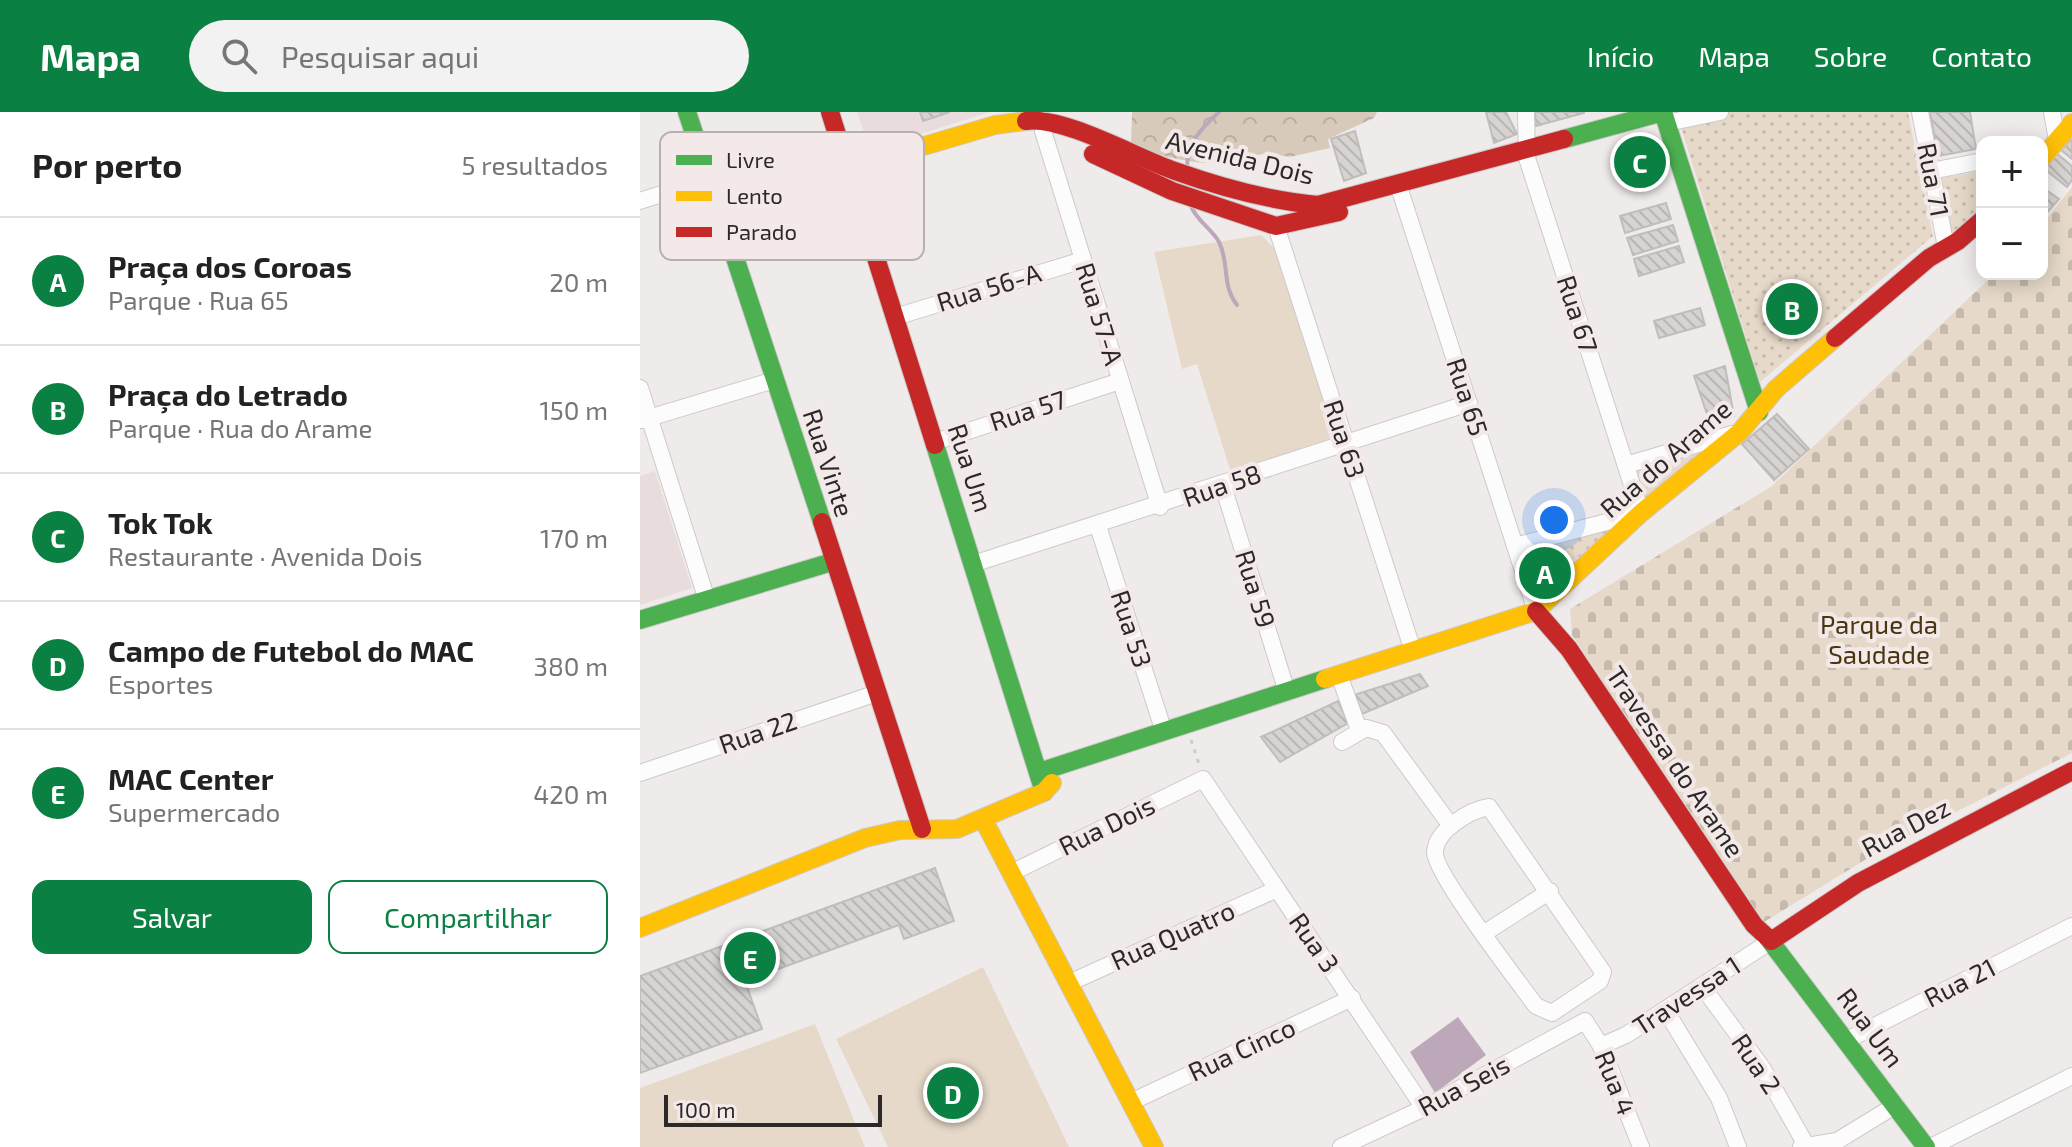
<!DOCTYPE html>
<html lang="pt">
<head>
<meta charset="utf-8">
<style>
	:root { --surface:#fff; --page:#f2f2f2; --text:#222; --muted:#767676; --line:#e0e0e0; --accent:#0b8043 }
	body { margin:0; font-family:"Exo 2",sans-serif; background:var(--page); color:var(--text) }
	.controls { position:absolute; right:24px; top:24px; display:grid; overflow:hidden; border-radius:16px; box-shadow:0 4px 20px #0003 }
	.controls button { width:72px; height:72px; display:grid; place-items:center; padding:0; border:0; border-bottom:2px solid var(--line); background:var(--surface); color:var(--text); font:40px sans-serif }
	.scale { position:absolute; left:24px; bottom:20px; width:218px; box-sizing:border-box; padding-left:8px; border:4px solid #2d2929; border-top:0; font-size:22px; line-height:28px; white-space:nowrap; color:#2d2929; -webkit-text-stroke:6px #f3e9e8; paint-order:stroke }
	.you { position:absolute; left:914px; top:408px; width:28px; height:28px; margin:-20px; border:6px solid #fff; border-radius:50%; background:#1a73e8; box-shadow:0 0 0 12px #1a73e833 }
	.badge { display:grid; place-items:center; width:52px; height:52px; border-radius:50%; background:var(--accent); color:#fff; font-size:26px; font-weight:700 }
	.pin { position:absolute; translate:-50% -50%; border:4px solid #fff; box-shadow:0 2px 8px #0006 }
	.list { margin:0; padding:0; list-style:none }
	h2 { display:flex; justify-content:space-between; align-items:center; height:104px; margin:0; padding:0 32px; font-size:34px }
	h2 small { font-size:26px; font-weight:400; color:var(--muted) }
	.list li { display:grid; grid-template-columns:52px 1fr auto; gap:24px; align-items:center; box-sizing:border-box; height:128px; padding:0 32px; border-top:2px solid var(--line) }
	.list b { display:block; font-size:30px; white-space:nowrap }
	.list p { margin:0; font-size:26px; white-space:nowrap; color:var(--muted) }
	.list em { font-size:26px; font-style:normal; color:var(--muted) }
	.actions { display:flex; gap:16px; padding:24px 32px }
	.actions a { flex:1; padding:18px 0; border:2px solid var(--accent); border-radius:16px; text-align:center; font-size:28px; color:var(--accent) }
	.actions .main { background:var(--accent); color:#fff }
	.icon { flex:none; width:44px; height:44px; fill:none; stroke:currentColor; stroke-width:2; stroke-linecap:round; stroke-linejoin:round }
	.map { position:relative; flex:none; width:1432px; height:1035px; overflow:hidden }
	header { display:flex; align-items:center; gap:48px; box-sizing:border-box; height:112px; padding:0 40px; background:var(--accent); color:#fff }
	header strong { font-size:38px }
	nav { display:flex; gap:44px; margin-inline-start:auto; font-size:28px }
	.search { width:560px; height:72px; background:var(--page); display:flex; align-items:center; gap:20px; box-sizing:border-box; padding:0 28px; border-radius:44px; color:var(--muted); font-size:30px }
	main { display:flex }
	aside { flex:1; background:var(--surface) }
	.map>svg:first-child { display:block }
</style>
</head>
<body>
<header>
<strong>Mapa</strong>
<div class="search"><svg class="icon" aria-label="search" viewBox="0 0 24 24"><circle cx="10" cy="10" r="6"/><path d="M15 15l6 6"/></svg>Pesquisar aqui</div>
<nav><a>Início</a><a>Mapa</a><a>Sobre</a><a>Contato</a></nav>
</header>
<main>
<aside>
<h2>Por perto<small>5 resultados</small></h2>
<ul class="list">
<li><span class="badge">A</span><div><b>Praça dos Coroas</b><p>Parque · Rua 65</p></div><em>20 m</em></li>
<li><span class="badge">B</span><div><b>Praça do Letrado</b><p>Parque · Rua do Arame</p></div><em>150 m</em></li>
<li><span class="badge">C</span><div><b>Tok Tok</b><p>Restaurante · Avenida Dois</p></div><em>170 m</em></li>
<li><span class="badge">D</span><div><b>Campo de Futebol do MAC</b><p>Esportes</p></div><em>380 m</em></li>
<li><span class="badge">E</span><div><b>MAC Center</b><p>Supermercado</p></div><em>420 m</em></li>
</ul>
<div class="actions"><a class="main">Salvar</a><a>Compartilhar</a></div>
</aside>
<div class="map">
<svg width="1432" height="1035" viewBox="0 0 1432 1035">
	<defs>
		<pattern id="forest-crowns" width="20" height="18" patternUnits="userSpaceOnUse" patternTransform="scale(2)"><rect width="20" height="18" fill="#d7caba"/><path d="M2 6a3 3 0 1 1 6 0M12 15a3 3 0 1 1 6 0" fill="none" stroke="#b9aea0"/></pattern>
		<pattern id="cemetery-stones" width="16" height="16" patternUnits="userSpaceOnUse" patternTransform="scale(2)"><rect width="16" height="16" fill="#e6d9c9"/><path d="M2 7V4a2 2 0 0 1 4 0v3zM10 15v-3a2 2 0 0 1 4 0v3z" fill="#c6baad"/></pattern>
		<pattern id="park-dots" width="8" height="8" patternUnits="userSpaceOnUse" patternTransform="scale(2)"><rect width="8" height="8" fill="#e6d9c9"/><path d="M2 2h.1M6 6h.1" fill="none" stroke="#c6baad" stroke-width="1.8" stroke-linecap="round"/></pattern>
		<pattern id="building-back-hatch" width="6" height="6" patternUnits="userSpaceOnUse" patternTransform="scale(2)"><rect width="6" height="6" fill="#d6d3d1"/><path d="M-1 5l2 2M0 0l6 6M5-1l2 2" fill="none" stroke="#b8b5b3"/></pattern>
	</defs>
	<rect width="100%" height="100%" fill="#f0ebeb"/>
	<g fill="#e9dcdc">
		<path d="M 217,0 L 350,0 L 230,38 Z"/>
		<path d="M 15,359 L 52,476 L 0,493 L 0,364 Z"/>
	</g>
	<g fill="#e6d9c9">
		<path d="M 621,123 L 634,136 L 694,321 L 688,332 L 592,364 L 557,252 L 542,257 L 514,140 Z"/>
		<path d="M 343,855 L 429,1035 L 248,1035 L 196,927 Z"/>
		<path d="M 175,912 L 225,1035 L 0,1035 L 0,976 Z"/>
	</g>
	<path fill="url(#forest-crowns)" d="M 492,0 L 737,0 L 734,6 L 688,27 L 690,36 L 650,45 L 626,41 L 615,44 L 612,51 C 564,53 536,51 491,32 Z"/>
	<path fill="url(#cemetery-stones)" d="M 1432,75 L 1432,641 L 1241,738 L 1124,810 L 932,523 L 930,497 L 1132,374 L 1354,162 L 1402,162 L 1402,113 Z"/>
	<g fill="url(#park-dots)">
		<path d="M 1081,0 L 1268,0 L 1293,124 L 1120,270 L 1039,9 Z"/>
		<path d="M 1342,59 L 1342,96 L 1311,126 L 1302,66 Z"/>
		<path d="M 1072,331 L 1005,388 L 996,355 Z"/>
		<path d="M 973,414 L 896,485 L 881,437 Z"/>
	</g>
	<path fill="#bda8b9" d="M 818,905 L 846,943 L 795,981 L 770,940 Z"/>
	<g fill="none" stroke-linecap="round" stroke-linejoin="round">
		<g stroke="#bda8b9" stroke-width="4">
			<path d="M 547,54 C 548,29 561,17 579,0"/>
			<path d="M 551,94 C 556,108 572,117 579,130 C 590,152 581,172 597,193"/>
		</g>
	</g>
	<g fill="url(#building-back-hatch)" stroke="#c1bdbc" stroke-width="2">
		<path d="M 280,0 L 310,0 L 283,9 Z"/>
		<path d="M 846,0 L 866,0 L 877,22 L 854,31 Z"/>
		<path d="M 895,0 L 944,0 L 944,1 L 896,14 Z"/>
		<path d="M 1290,0 L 1330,0 L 1336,37 L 1298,44 Z"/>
		<path d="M 715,19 L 726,61 L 704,69 L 691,27 Z"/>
		<path d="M 1432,27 L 1432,47 L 1421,38 Z"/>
		<path d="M 1416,41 L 1432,54 L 1432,68 L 1427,75 L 1402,55 Z"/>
		<path d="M 1402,75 L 1419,87 L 1404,104 L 1402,102 Z"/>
		<path d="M 1026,91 L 1031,107 L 985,121 L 980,104 Z"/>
		<path d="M 1033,113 L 1038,129 L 993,143 L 987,126 Z"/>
		<path d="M 1039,134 L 1044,150 L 999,164 L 994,147 Z"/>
		<path d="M 1060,196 L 1065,213 L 1019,226 L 1014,209 Z"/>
		<path d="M 1085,254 L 1094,304 L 1071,314 L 1054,264 Z"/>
		<path d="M 1137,302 L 1169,337 L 1134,368 L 1102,332 Z"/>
		<path d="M 780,562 L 788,574 L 722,602 L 714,583 Z"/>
		<path d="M 698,589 L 708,611 L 640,650 L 621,625 Z"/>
		<path d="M 295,756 L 314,809 L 264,827 L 259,813 L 105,869 L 122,917 L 0,961 L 0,864 Z"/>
	</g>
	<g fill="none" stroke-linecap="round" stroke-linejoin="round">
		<defs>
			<g id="street">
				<path d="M 1280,0 L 1306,135"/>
				<path d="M 1412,0 L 1417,28"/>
				<path d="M 403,8 L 403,19 L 520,395"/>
				<path d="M 1027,11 L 1080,0"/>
				<path d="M 1291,59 L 1342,49"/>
				<path d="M 758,72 L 896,499"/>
				<path d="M 0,89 L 69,67"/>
				<path d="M 636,114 L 773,539"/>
				<path d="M 255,205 L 443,148"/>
				<path d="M 0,276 L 67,488"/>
				<path d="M 2,308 L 134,268"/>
				<path d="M 295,330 L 480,269"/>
				<path d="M 986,353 L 1092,322"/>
				<path d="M 583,374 L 647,580"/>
				<path d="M 458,414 L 524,620"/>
				<path d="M 875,434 L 1001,401 L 887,46 L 886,0"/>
				<path d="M 333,452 L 829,291"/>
				<path d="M 699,563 L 719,618"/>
				<path d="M 702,630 L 726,616 L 743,621 L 811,714"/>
				<path d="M 0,661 L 237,581"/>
				<path d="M 849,695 L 963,860 L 960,869 L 912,901 L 896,894 C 879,871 793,759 795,740 C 796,718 830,698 849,695 Z"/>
				<path d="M 371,761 L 563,667 L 784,996"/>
				<path d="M 843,822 L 910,779"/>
				<path d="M 429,871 L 637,777"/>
				<path d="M 1062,874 L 1123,957 L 1166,1033"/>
				<path d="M 1026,899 L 1079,986 L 1098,1035"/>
				<path d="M 1207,928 L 1432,814"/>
				<path d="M 961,934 L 986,923 L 1131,829"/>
				<path d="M 491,990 L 712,886"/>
				<path d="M 701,1035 L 784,996 L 945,909 L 961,934 L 1001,1035"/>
				<path d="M 1161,1035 L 1197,1029 L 1256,993"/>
				<path d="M 1291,1035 L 1432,964"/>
			</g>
			<g id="fast">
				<path d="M 47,0 L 182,410"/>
				<path d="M 924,27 L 1023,0 L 1119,300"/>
				<path d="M 295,333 L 404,680"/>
				<path d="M 0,508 L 192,450"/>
				<path d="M 399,660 L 685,567"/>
				<path d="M 1127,825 L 1286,1035"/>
			</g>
			<g id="slow">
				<path d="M 1402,46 L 1432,11"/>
				<path d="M 208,55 L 224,65 L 254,57"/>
				<path d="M 77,93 L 206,49 L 233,49 L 355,13 L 386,9"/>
				<path d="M 685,567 L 896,499 L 1001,401 L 1100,320 L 1136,277 L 1195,226"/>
				<path d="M 343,707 L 514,1035"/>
				<path d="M 0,816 L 225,726 L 260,718 L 317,717 L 404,680 L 412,671"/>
			</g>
			<g id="jam">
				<path d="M 190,0 L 295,333"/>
				<path d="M 386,9 C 424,4 497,46 535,59 C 580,75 631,89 678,93 L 924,27"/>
				<path d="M 453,42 L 532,79 L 636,114 L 699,100"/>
				<path d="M 1195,226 L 1289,146 L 1318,129 L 1342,108"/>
				<path d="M 182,410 L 282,717"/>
				<path d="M 896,499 L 929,537 L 1114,813 L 1127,825"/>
				<path d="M 1131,829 L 1218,771 L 1432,659"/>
			</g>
		</defs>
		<use href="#street" stroke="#cdc9c9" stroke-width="18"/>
		<use href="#fast" stroke="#cdc9c9" stroke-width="20"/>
		<use href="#slow" stroke="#cdc9c9" stroke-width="20"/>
		<use href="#jam" stroke="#cdc9c9" stroke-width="20"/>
		<path stroke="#cecbcb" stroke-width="3" stroke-dasharray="4 6" stroke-linecap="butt" d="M 551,628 L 559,652"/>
		<use href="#street" stroke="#fdfcfc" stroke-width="16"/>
		<use href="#fast" stroke="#4caf50" stroke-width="18"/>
		<use href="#slow" stroke="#ffc107" stroke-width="18"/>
		<use href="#jam" stroke="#c62828" stroke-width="18"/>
	</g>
	<g text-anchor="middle" stroke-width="8" stroke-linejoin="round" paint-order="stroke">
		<g font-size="26" fill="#2d2929" stroke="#f3e9e8">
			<text transform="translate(600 46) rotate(14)" y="9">Avenida Dois</text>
			<text transform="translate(1293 68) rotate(79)" y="9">Rua 71</text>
			<text transform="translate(349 176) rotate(-17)" y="9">Rua 56-A</text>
			<text transform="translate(459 202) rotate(73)" y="9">Rua 57-A</text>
			<text transform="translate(937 202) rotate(72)" y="9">Rua 67</text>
			<text transform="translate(827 285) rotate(72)" y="9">Rua 65</text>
			<text transform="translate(388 299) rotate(-18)" y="9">Rua 57</text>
			<text transform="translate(704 327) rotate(72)" y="9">Rua 63</text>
			<text transform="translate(1026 347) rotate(-41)" y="9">Rua do Arame</text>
			<text transform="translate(188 351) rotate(72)" y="9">Rua Vinte</text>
			<text transform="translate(330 356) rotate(72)" y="9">Rua Um</text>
			<text transform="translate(582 374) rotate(-19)" y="9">Rua 58</text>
			<text transform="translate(615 477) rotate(73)" y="9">Rua 59</text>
			<text transform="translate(491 517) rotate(72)" y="9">Rua 53</text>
			<text transform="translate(118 621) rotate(-19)" y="9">Rua 22</text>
			<text transform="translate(1035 650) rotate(56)" y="9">Travessa do Arame</text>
			<text transform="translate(467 714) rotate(-26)" y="9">Rua Dois</text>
			<text transform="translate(1266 716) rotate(-28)" y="9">Rua Dez</text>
			<text transform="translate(533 824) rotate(-24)" y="9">Rua Quatro</text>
			<text transform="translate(674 831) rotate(55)" y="9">Rua 3</text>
			<text transform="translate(1320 871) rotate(-27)" y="9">Rua 21</text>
			<text transform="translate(1047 884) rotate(-33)" y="9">Travessa 1</text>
			<text transform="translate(1230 916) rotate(53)" y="9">Rua Um</text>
			<text transform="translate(602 938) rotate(-25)" y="9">Rua Cinco</text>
			<text transform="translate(1116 952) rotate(56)" y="9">Rua 2</text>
			<text transform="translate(975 971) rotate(68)" y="9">Rua 4</text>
			<text transform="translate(824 974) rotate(-28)" y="9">Rua Seis</text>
		</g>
		<g font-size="26" fill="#4b350f" stroke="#f3e9e8">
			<text x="1239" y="522">Parque da<tspan x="1239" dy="30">Saudade</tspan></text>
		</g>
	</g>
	<rect x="20" y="20" width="264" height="128" rx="12" fill="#f3e9e8" stroke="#b8afaf" stroke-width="2"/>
	<rect x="36" y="43" width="36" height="10" fill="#4caf50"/>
	<rect x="36" y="79" width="36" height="10" fill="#ffc107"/>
	<rect x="36" y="115" width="36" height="10" fill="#c62828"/>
	<g font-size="22" fill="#2d2929">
		<text x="86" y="56">Livre</text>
		<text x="86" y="92">Lento</text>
		<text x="86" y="128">Parado</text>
	</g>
</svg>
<div class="controls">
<button>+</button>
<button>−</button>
</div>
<div class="scale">100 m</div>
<div class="you"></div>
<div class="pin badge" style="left:905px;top:461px">A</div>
<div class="pin badge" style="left:1152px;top:197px">B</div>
<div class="pin badge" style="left:1000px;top:50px">C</div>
<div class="pin badge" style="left:313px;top:981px">D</div>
<div class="pin badge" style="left:110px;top:846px">E</div>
</div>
</main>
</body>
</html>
